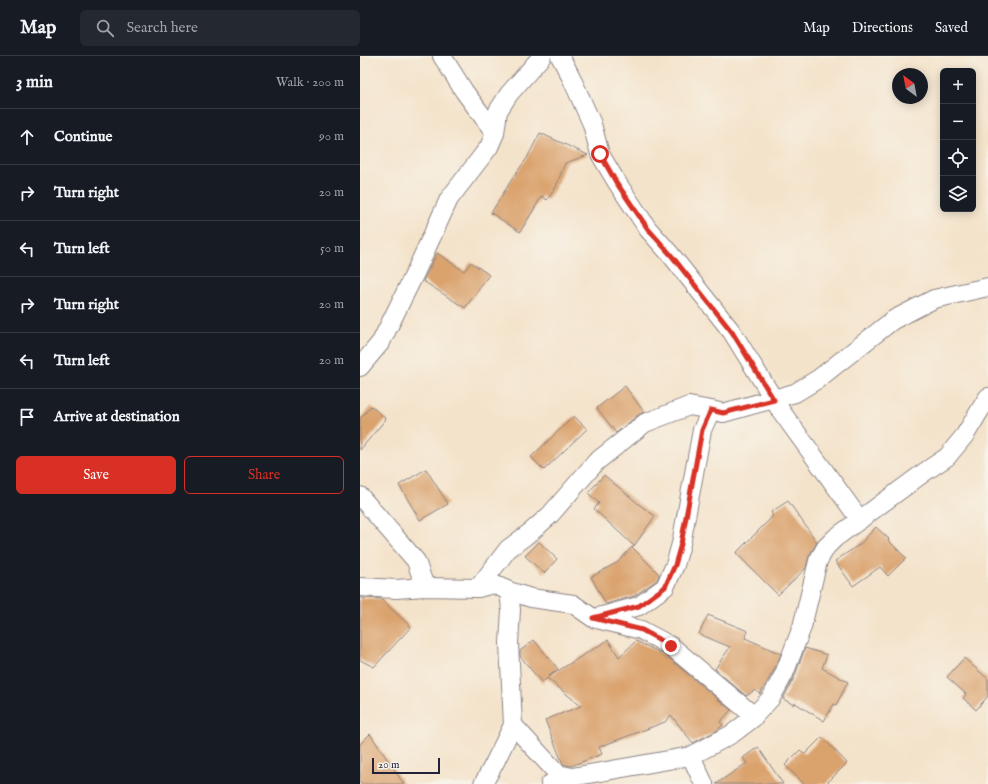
<!DOCTYPE html>
<html lang="en">
<head>
<meta charset="utf-8">
<style>
	:root { --surface:#171b24; --page:#242831; --text:#f1f3f6; --muted:#9ea1a6; --line:#363941; --accent:#d93025 }
	body { margin:0; font-family:"IM FELL English",serif; background:var(--page); color:var(--text) }
	.controls { position:absolute; right:12px; top:12px; display:grid; overflow:hidden; border-radius:6px; box-shadow:0 2px 10px #0003 }
	.controls button { width:36px; height:36px; display:grid; place-items:center; padding:0; border:0; border-bottom:1px solid var(--line); background:var(--surface); color:var(--text); font:20px sans-serif }
	.compass { position:absolute; left:532px; top:12px; width:36px; height:36px; border-radius:50%; background:var(--surface); box-shadow:0 2px 10px #0003; rotate:328deg }
	.scale { position:absolute; left:12px; bottom:10px; width:68px; box-sizing:border-box; padding-left:4px; border:2px solid #22223b; border-top:0; font-size:11px; line-height:14px; white-space:nowrap; color:#22223b; -webkit-text-stroke:3px #f7f3e8; paint-order:stroke }
	.stop { position:absolute; width:12px; height:12px; margin:-9px; border:3px solid #d93025; border-radius:50%; background:#fff }
	.stop.end { background:#d93025; border-color:#fff; box-shadow:0 1px 4px #0008 }
	.list { margin:0; padding:0; list-style:none }
	h2 { display:flex; justify-content:space-between; align-items:center; height:52px; margin:0; padding:0 16px; font-size:17px }
	h2 small { font-size:13px; font-weight:400; color:var(--muted) }
	.list li { display:grid; grid-template-columns:26px 1fr auto; gap:12px; align-items:center; box-sizing:border-box; height:56px; padding:0 16px; border-top:1px solid var(--line) }
	.list b { display:block; font-size:15px; white-space:nowrap }
	.list em { font-size:13px; font-style:normal; color:var(--muted) }
	.actions { display:flex; gap:8px; padding:12px 16px }
	.actions a { flex:1; padding:9px 0; border:1px solid var(--accent); border-radius:6px; text-align:center; font-size:14px; color:var(--accent) }
	.actions .main { background:var(--accent); color:#fff }
	.icon { flex:none; width:22px; height:22px; fill:none; stroke:currentColor; stroke-width:2; stroke-linecap:round; stroke-linejoin:round }
	.map { position:relative; flex:none; width:628px; height:728px; overflow:hidden }
	header { display:flex; align-items:center; gap:24px; box-sizing:border-box; height:56px; padding:0 20px; background:var(--surface); border-bottom:1px solid var(--line) }
	header strong { font-size:19px }
	nav { display:flex; gap:22px; margin-inline-start:auto; font-size:14px }
	.search { width:280px; height:36px; background:var(--page); display:flex; align-items:center; gap:10px; box-sizing:border-box; padding:0 14px; border-radius:6px; color:var(--muted); font-size:15px }
	main { display:flex }
	aside { flex:1; background:var(--surface) }
	.map>svg:first-child { display:block }
</style>
</head>
<body>
<header>
<strong>Map</strong>
<div class="search"><svg class="icon" aria-label="search" viewBox="0 0 24 24"><circle cx="10" cy="10" r="6"/><path d="M15 15l6 6"/></svg>Search here</div>
<nav><a>Map</a><a>Directions</a><a>Saved</a></nav>
</header>
<main>
<aside>
<h2>3 min<small>Walk · 200 m</small></h2>
<ul class="list">
<li><svg class="icon" aria-label="ahead" viewBox="0 0 24 24"><path d="M12 20V5M6 11l6-6 6 6"/></svg><div><b>Continue</b></div><em>90 m</em></li>
<li><svg class="icon" aria-label="right" viewBox="0 0 24 24"><path d="M7 20v-9h11M14 6l5 5-5 5"/></svg><div><b>Turn right</b></div><em>20 m</em></li>
<li><svg class="icon" aria-label="left" viewBox="0 0 24 24"><path d="M17 20v-9H6M10 6l-5 5 5 5"/></svg><div><b>Turn left</b></div><em>50 m</em></li>
<li><svg class="icon" aria-label="right" viewBox="0 0 24 24"><path d="M7 20v-9h11M14 6l5 5-5 5"/></svg><div><b>Turn right</b></div><em>20 m</em></li>
<li><svg class="icon" aria-label="left" viewBox="0 0 24 24"><path d="M17 20v-9H6M10 6l-5 5 5 5"/></svg><div><b>Turn left</b></div><em>20 m</em></li>
<li><svg class="icon" aria-label="arrive" viewBox="0 0 24 24"><path d="M6 21V4h12l-3 4 3 4H6"/></svg><div><b>Arrive at destination</b></div></li>
</ul>
<div class="actions"><a class="main">Save</a><a>Share</a></div>
</aside>
<div class="map">
<svg width="628" height="728" viewBox="0 0 628 728">
	<rect width="100%" height="100%" fill="#f7f3e8"/>
	<filter id="ink" filterUnits="userSpaceOnUse"><feTurbulence type="fractalNoise" baseFrequency=".025" numOctaves="2"/><feDisplacementMap in="SourceGraphic" scale="8" xChannelSelector="R" yChannelSelector="G"/><feConvolveMatrix kernelMatrix="1 2 1 2 8 2 1 2 1" color-interpolation-filters="sRGB"/></filter>
	<filter id="wash" filterUnits="userSpaceOnUse"><feTurbulence type="fractalNoise" baseFrequency=".012" numOctaves="4" result="noise"/><feDisplacementMap in="SourceGraphic" scale="16" xChannelSelector="R" yChannelSelector="G"/><feGaussianBlur stdDeviation="0.9" result="paint"/><feColorMatrix in="noise" values="0 0 0 0 0 0 0 0 0 0 0 0 0 0 0 0 0 1.4 0 .05"/><feComposite in="paint" operator="in"/></filter>
	<g filter="url(#wash)">
		<rect width="100%" height="100%" fill="#f4e3cb"/>
		<g id="blocks">
			<g fill="#daa26d">
				<path d="M 180,77 L 228,99 L 205,107 L 196,131 L 187,144 L 182,140 L 160,176 L 131,157 L 154,120 L 167,102 Z"/>
				<path d="M 77,197 L 104,215 L 111,206 L 129,219 L 105,252 L 63,225 Z"/>
				<path d="M 265,330 L 284,356 L 278,359 L 256,377 L 237,352 Z"/>
				<path d="M 11,350 L 26,363 L 0,394 L 0,363 Z"/>
				<path d="M 214,360 L 227,373 L 184,414 L 171,401 Z"/>
				<path d="M 66,413 L 88,448 L 60,464 L 39,429 Z"/>
				<path d="M 244,419 L 281,450 L 295,460 L 274,490 L 234,453 L 239,447 L 228,437 Z"/>
				<path d="M 428,445 L 457,486 L 449,500 L 446,512 L 418,539 L 376,497 L 413,460 L 411,456 Z"/>
				<path d="M 516,471 L 529,483 L 528,484 L 546,502 L 528,520 L 520,511 L 493,530 L 475,505 L 500,488 Z"/>
				<path d="M 179,486 L 197,503 L 184,517 L 165,500 Z"/>
				<path d="M 272,491 L 299,518 L 297,524 L 274,540 L 246,548 L 231,521 L 258,506 Z"/>
				<path d="M 0,542 L 21,543 L 51,571 L 14,611 L 0,604 Z"/>
				<path d="M 348,559 L 388,575 L 385,582 L 421,598 L 414,614 L 400,638 L 395,634 L 386,640 L 355,613 L 370,591 L 339,578 Z"/>
				<path d="M 174,584 L 198,613 L 188,621 L 248,584 L 259,601 L 276,585 L 305,599 L 371,654 L 360,666 L 363,669 L 356,675 L 333,687 L 311,659 L 305,666 L 239,691 L 242,698 L 211,710 L 203,708 L 185,664 L 221,650 L 187,622 L 182,627 L 160,600 L 160,595 Z"/>
				<path d="M 445,592 L 467,599 L 462,612 L 488,626 L 476,649 L 474,648 L 464,665 L 435,647 L 434,649 L 423,643 L 434,622 Z"/>
				<path d="M 604,602 L 628,623 L 628,640 L 616,654 L 603,642 L 606,638 L 587,621 Z"/>
				<path d="M 10,678 L 44,728 L 0,728 L 0,688 Z"/>
				<path d="M 462,681 L 487,707 L 466,728 L 444,728 L 425,709 L 440,694 L 445,698 Z"/>
				<path d="M 398,691 L 423,728 L 356,728 L 387,707 L 383,702 Z"/>
			</g>
		</g>
	</g>
	<g filter="url(#ink)">
		<use href="#blocks" fill-opacity="0" stroke="#8b8283" stroke-width="1"/>
		<g fill="none" stroke-linecap="round" stroke-linejoin="round">
			<defs>
				<g id="minor">
					<path d="M 82,0 L 104,35 L 135,77"/>
					<path d="M 200,0 L 211,21 L 232,68 L 240,98 L 256,125 L 288,173 L 311,199 L 372,276 L 421,355 L 500,464"/>
					<path d="M 0,311 L 21,286 L 55,217 L 89,143 L 129,91 L 135,77 L 138,55 L 149,38 L 182,0"/>
					<path d="M 0,440 L 56,505 L 65,531"/>
					<path d="M 0,531 L 36,533 L 65,531 L 118,532 L 133,528 L 149,535 L 171,542 L 213,548 L 233,562 L 281,574 L 311,590 L 394,660"/>
					<path d="M 118,532 L 148,493 L 172,475 L 190,459 L 236,406 L 285,367 L 329,350 L 351,354 L 363,357 L 435,337 L 458,323 L 533,264 L 574,243 L 628,231"/>
					<path d="M 235,562 L 279,550 L 305,531 L 315,509 L 321,488 L 342,374 L 351,354"/>
					<path d="M 153,669 L 198,718 L 212,721"/>
					<path d="M 331,700 L 344,728"/>
					<path d="M 123,728 L 134,708 L 153,669 L 149,587 L 151,554 L 149,535"/>
					<path d="M 190,728 L 212,721 L 331,700 L 372,678 L 393,662 L 394,660 L 411,642 L 424,618 L 442,571 L 458,505 L 466,491 L 475,482 L 566,415 L 587,401 L 605,379 L 628,341"/>
				</g>
			</defs>
			<use href="#minor" stroke="#8b8283" stroke-width="20"/>
			<use href="#minor" stroke="#fff" stroke-width="18"/>
		</g>
	</g>
	<g fill="none" stroke-linecap="round" stroke-linejoin="round" filter="url(#ink)">
		<path stroke="#d93025" stroke-width="5" d="M 240,98 L 256,126 L 288,173 L 311,199 L 372,276 L 414,344 L 363,357 L 351,354 L 342,374 L 321,488 L 315,509 L 305,531 L 279,550 L 233,562 L 282,574 L 311,590"/>
	</g>
</svg>
<div class="controls">
<button>+</button>
<button>−</button>
<button><svg class="icon" aria-label="locate" viewBox="0 0 24 24"><circle cx="12" cy="12" r="6"/><path d="M12 2v4M12 18v4M2 12h4M18 12h4"/></svg></button>
<button><svg class="icon" aria-label="layers" viewBox="0 0 24 24"><path d="M12 4l9 5-9 5-9-5zM3 14l9 5 9-5"/></svg></button>
</div>
<svg class="compass" viewBox="-18 -18 36 36"><path d="M0-13l5 13h-10z" fill="#e53935"/><path d="M0 13l5-13h-10z" fill="#9ea1a6"/></svg>
<div class="scale">20 m</div>
<div class="stop" style="left:240px;top:98px"></div>
<div class="stop end" style="left:311px;top:590px"></div>
</div>
</main>
</body>
</html>
